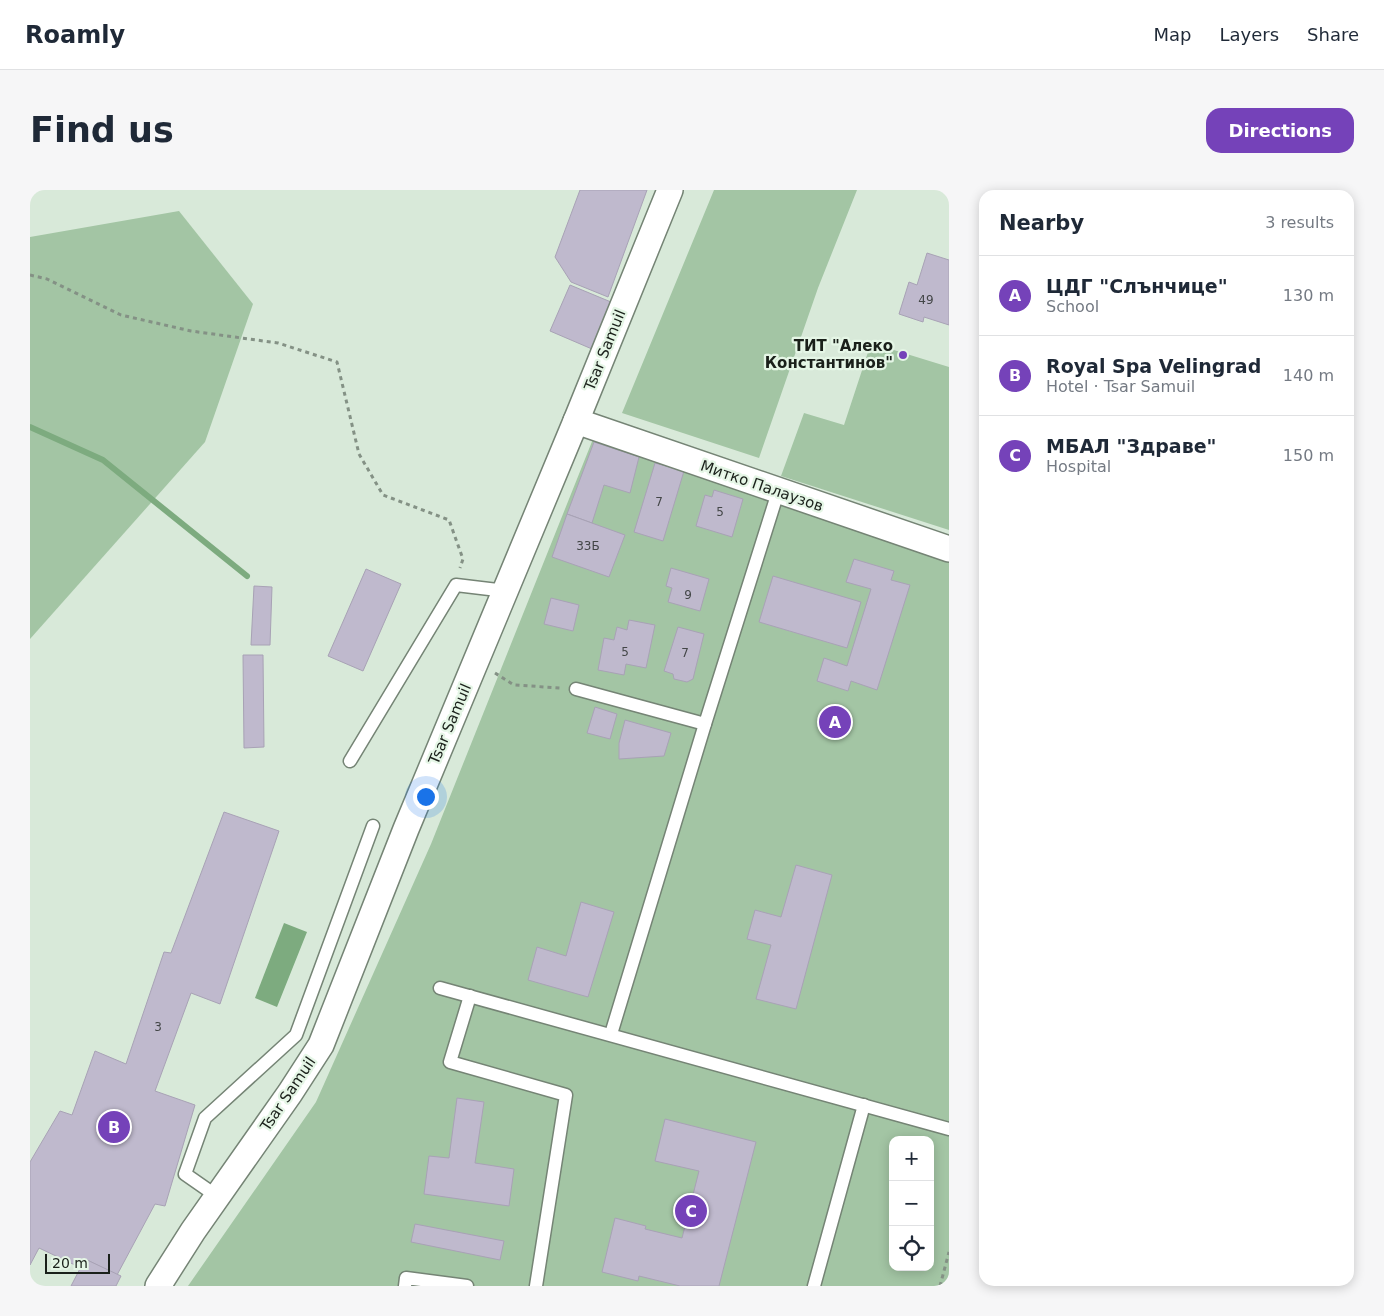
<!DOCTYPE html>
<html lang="en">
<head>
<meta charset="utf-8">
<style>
	:root { --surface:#fff; --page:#f6f6f7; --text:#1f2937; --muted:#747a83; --line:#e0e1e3; --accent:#7542b9 }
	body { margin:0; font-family:"DejaVu Sans",sans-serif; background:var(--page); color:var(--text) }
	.controls { position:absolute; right:15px; bottom:15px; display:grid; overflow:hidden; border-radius:10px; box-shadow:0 2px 12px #0003 }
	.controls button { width:45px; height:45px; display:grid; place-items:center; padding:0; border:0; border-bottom:1px solid var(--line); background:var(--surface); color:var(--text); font:25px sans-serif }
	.scale { position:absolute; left:15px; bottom:12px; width:65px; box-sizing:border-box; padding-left:5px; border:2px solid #1a201a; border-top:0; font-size:14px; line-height:18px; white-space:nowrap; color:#1a201a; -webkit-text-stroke:4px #e5f6e6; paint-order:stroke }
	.you { position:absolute; left:395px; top:606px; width:18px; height:18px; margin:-12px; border:4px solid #fff; border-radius:50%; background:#1a73e8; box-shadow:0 0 0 8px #1a73e833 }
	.badge { display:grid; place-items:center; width:32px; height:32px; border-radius:50%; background:var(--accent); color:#fff; font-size:16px; font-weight:700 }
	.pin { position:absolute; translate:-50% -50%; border:2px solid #fff; box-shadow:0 1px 5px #0006 }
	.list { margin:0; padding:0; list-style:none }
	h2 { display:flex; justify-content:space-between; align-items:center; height:65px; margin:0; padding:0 20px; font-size:21px }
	h2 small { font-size:16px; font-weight:400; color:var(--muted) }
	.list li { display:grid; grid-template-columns:32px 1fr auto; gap:15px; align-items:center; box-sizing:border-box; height:80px; padding:0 20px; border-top:1px solid var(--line) }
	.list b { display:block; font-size:19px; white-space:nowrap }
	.list p { margin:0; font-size:16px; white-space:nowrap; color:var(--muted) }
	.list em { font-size:16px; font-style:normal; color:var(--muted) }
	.icon { flex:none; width:28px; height:28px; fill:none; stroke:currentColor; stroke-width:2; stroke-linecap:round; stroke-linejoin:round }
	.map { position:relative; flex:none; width:919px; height:1096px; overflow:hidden; border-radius:15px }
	header { display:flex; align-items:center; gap:30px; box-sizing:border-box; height:70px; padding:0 25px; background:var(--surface); border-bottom:1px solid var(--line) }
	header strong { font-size:24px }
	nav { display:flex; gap:28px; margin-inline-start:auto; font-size:18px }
	.intro { display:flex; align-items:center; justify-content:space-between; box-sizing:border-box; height:120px; padding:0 30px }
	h1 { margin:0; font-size:35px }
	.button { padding:12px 22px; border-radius:15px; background:var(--accent); color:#fff; font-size:18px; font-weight:700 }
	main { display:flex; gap:30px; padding:0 30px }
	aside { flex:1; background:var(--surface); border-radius:15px; box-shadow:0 2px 12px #0003 }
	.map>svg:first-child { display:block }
</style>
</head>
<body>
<header>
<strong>Roamly</strong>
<nav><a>Map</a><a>Layers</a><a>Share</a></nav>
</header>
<div class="intro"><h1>Find us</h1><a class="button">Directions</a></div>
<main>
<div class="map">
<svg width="919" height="1096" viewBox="0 0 919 1096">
	<rect width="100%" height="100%" fill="#d8e9d9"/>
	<g fill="#a3c5a4" fill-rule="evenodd">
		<path d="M 684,0 L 827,0 L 788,98 L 729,268 L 592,223 Z"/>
		<path d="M 149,21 L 223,114 L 175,252 L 0,449 L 0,47 Z"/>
		<path d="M 841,153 L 919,177 L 919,340 L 751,286 L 774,223 L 814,235 Z"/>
		<path d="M 563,249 L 919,361 L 919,1096 L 158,1096 L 286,912 L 401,654 ZM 863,950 L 900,950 L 900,1077 L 863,1077 Z"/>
	</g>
	<path fill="#7dab7f" d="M 254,733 L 277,742 L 247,817 L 225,808 Z"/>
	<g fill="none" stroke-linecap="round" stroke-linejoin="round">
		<path stroke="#7dab7f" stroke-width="6" d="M 0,237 L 73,270 L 217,386"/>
	</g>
	<g fill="#bfb9cd" stroke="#a8a2b5">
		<path d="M 550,0 L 617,0 L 578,107 L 541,92 L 525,67 Z"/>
		<path d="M 897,63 L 919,70 L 919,135 L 894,127 L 893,132 L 869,124 L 879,92 L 887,95 Z"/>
		<path d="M 540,95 L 581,112 L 562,159 L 520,141 Z"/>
		<path d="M 564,252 L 609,267 L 600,303 L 574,295 L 562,333 L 537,324 Z"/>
		<path d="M 625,273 L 654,281 L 633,351 L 604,342 Z"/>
		<path d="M 684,300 L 713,309 L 702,347 L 666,336 L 675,305 L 682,307 Z"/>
		<path d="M 537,324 L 595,345 L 579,387 L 522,367 Z"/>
		<path d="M 824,369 L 864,381 L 861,390 L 880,395 L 847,500 L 821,491 L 818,501 L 787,491 L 794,468 L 817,476 L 841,399 L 816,392 Z"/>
		<path d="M 641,378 L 679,389 L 670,421 L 638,412 L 642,398 L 636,396 Z"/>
		<path d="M 336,379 L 371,394 L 333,481 L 298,466 Z"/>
		<path d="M 743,386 L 831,412 L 817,458 L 729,432 Z"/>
		<path d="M 224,396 L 242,397 L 240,455 L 221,455 Z"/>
		<path d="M 521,408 L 549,415 L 543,441 L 514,434 Z"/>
		<path d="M 599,430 L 625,435 L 616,478 L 596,474 L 594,485 L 568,480 L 574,448 L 584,450 L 587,437 L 597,440 Z"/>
		<path d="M 648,437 L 674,444 L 663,489 L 657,492 L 644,489 L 643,484 L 634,481 Z"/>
		<path d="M 213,465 L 233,465 L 234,557 L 214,558 Z"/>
		<path d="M 565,517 L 587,524 L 580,549 L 557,543 Z"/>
		<path d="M 595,530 L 641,543 L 634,566 L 589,569 L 589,553 Z"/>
		<path d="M 194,622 L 249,641 L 190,814 L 161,803 L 125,901 L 165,915 L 135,1016 L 125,1014 L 87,1085 L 55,1069 L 45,1075 L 9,1058 L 0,1075 L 0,972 L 30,921 L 42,925 L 65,861 L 96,874 L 134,762 L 141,763 Z"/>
		<path d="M 766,675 L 802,685 L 766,819 L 726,809 L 741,755 L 717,749 L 725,720 L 751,727 Z"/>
		<path d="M 551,712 L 584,722 L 558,807 L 498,790 L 507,757 L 536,766 Z"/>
		<path d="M 427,908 L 454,912 L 445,973 L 484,979 L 479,1016 L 394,1004 L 399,966 L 419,968 Z"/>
		<path d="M 635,929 L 726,952 L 689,1096 L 650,1096 L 609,1086 L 608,1091 L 572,1082 L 585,1028 L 616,1036 L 615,1039 L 652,1048 L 669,981 L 625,971 Z"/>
		<path d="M 385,1034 L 474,1051 L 470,1070 L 381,1052 Z"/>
		<path d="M 55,1069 L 91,1086 L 86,1096 L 41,1096 Z"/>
	</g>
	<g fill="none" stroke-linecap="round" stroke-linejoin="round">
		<defs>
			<g id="service">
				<path d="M 546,499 L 675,534"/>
				<path d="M 320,571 L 426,395 L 476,401"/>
				<path d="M 410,798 L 919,939"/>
				<path d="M 440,806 L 420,872 L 536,905 L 506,1096"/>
				<path d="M 581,844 L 675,534 L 748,302"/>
				<path d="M 188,1007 L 155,984 L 175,928 L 266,845 L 343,636"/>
				<path d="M 375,1096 L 376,1088 L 437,1096"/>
				<path d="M 784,1096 L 834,915"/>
			</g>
			<g id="minor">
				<path d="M 546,231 L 919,359"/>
				<path d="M 128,1096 L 163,1041 L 260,903 L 291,855 L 376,639 L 546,231 L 640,0"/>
			</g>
		</defs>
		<use href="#service" stroke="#758475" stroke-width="15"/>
		<use href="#minor" stroke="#758475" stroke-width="28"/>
		<g stroke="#849185" stroke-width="3" stroke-dasharray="4 4" stroke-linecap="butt">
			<path d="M 0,85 L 17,89 L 91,125 L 161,141 L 248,153 L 307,172 L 329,264 L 353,305 L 419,330 L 433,369 L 430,378"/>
			<path d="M 465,483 L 484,495 L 531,498"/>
			<path d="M 910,1096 L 919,1062"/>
		</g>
		<use href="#service" stroke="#fff" stroke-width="12"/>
		<use href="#minor" stroke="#fff" stroke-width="25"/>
	</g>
	<circle fill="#7542b9" stroke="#e5f6e6" stroke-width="2" cx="873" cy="165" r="5"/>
	<g text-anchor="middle" stroke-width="4.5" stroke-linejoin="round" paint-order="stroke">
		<g font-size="12" fill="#434647">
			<text x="896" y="114">49</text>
			<text x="629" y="316">7</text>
			<text x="690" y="326">5</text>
			<text x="558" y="360">33Б</text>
			<text x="658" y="409">9</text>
			<text x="595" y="466">5</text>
			<text x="655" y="467">7</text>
			<text x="128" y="841">3</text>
		</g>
		<g font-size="15" font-weight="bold" fill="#1a201a" stroke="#e5f6e6" text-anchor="end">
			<text x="863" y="161">ТИТ "Алеко<tspan x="863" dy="17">Константинов"</tspan></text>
		</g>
		<g font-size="15" fill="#1a201a" stroke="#e5f6e6">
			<text transform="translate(575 160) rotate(-68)" y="5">Tsar Samuil</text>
			<text transform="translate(732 296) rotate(19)" y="5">Митко Палаузов</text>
			<text transform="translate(420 534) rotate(-67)" y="5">Tsar Samuil</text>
			<text transform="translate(258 904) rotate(-56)" y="5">Tsar Samuil</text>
		</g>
	</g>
</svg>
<div class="controls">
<button>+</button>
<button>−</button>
<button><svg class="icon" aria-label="locate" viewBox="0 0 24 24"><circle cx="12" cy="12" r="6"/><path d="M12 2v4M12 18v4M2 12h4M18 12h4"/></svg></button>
</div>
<div class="scale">20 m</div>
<div class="you"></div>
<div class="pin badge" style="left:805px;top:532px">A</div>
<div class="pin badge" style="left:84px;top:937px">B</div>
<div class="pin badge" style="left:661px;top:1021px">C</div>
</div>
<aside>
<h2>Nearby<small>3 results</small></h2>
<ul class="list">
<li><span class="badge">A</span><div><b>ЦДГ &quot;Слънчице&quot;</b><p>School</p></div><em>130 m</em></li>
<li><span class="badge">B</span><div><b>Royal Spa Velingrad</b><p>Hotel · Tsar Samuil</p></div><em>140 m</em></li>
<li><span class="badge">C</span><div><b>МБАЛ &quot;Здраве&quot;</b><p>Hospital</p></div><em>150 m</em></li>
</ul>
</aside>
</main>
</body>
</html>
